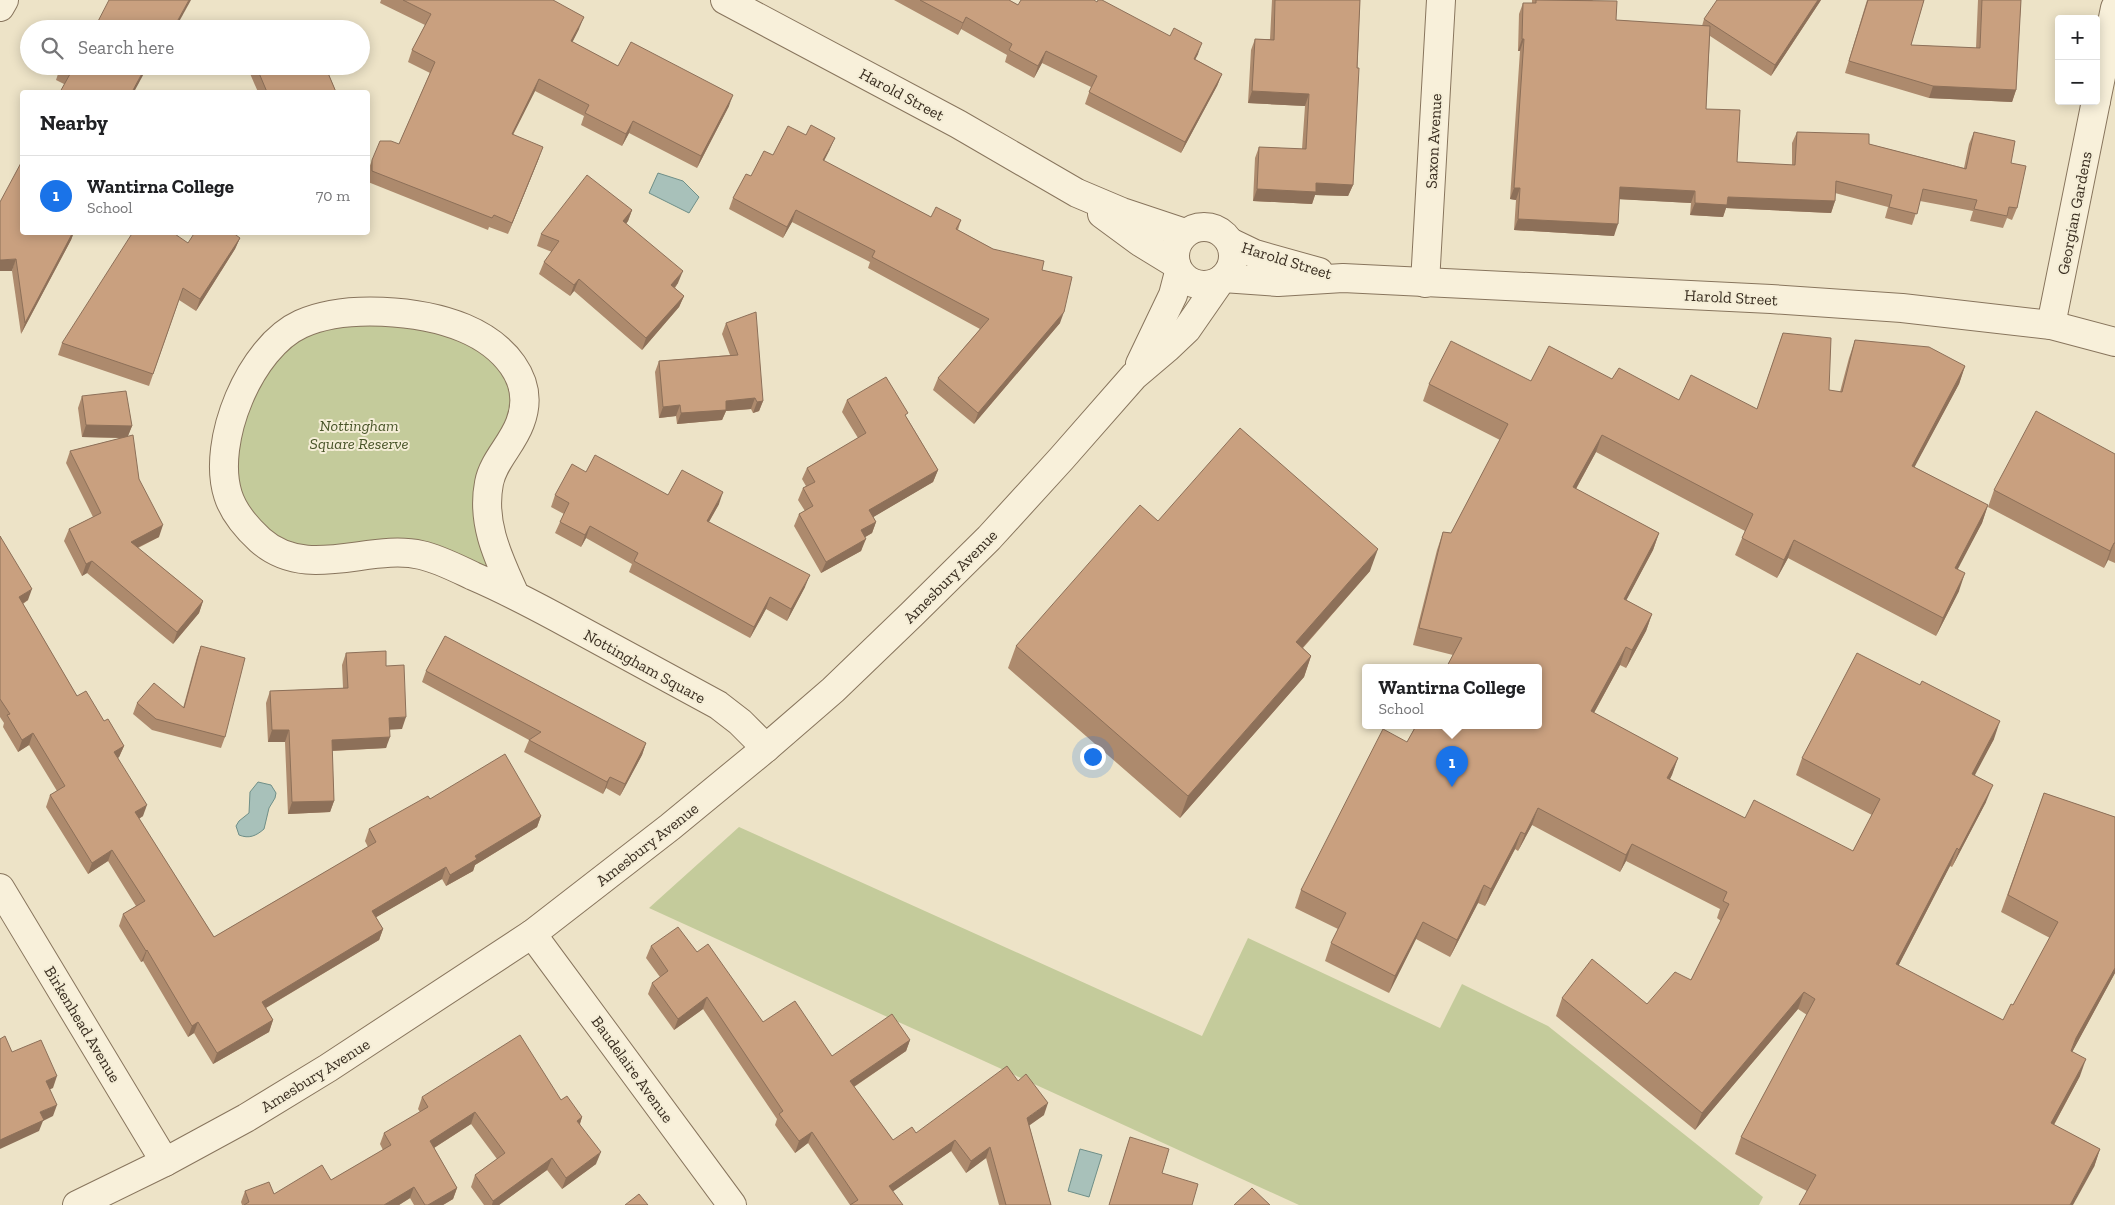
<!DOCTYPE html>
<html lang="en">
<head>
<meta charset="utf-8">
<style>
	:root { --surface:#fff; --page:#f2f2f2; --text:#202124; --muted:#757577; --line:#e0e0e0; --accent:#1a73e8 }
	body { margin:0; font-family:"Zilla Slab",serif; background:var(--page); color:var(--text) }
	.controls { position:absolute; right:15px; top:15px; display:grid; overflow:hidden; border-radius:5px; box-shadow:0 2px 12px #0003 }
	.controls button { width:45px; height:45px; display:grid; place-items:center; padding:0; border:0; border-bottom:1px solid var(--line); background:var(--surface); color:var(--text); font:25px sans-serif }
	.you { position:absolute; left:1092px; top:756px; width:18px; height:18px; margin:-12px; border:4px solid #fff; border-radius:50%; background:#1a73e8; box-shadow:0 0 0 8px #1a73e833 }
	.badge { display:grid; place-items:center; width:32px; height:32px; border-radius:50%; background:var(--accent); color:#fff; font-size:16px; font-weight:700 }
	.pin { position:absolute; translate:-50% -41px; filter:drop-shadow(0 1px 2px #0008) }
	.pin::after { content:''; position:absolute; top:26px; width:18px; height:15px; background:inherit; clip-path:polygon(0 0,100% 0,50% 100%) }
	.popup { position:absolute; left:1362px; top:664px; width:180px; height:65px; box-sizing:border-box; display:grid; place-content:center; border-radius:5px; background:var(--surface); filter:drop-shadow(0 1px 4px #0005); font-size:16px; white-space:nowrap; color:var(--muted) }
	.popup b { font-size:19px; color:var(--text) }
	.popup::after { content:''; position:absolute; left:50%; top:100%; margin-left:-10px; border:10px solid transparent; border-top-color:var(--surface) }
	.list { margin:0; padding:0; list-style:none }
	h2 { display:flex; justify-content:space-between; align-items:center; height:65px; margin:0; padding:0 20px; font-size:21px }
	h2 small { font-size:16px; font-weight:400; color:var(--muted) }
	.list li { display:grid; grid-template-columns:32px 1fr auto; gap:15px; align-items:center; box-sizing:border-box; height:80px; padding:0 20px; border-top:1px solid var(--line) }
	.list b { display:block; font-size:19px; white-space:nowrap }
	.list p { margin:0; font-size:16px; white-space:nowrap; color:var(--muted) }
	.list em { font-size:16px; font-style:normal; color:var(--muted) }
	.icon { flex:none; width:28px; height:28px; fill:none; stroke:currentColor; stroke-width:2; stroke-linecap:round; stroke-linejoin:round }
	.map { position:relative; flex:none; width:2115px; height:1205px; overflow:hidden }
	.search { position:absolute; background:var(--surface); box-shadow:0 2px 12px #0003; left:20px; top:20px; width:350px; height:55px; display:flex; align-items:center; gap:12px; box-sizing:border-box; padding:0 18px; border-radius:28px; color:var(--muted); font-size:19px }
	.panel { position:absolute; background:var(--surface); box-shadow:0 2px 12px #0003; left:20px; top:90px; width:350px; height:145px; border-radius:5px }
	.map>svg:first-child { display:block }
</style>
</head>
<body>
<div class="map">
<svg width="2115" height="1205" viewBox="0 0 2115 1205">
	<rect width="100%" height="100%" fill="#ede3c7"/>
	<g fill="#c4cb9b">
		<path d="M 444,321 L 521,379 L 489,483 L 515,595 L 396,553 L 262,542 L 225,472 L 230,425 L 302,324 Z"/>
		<path d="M 739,827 L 1202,1036 L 1248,938 L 1440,1028 L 1462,984 L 1548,1026 L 1763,1197 L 1759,1205 L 1299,1205 L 649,908 Z"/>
	</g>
	<g fill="#a8c1ba" stroke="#6f8f88">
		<path d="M 658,173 L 683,181 L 699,197 L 689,213 L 649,193 Z"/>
		<path d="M 258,782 L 271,785 L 276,793 L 275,798 L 269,808 L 264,829 C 256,836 249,839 239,835 L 236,826 L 239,821 L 249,813 L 250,792 Z"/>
		<path d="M 1080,1149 L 1102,1155 L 1089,1197 L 1068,1191 Z"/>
	</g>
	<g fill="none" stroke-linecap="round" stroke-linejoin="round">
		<defs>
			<g id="minor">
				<path d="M 725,0 L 958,124 L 1077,193 L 1122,212 L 1185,233"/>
				<path d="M 0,7 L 4,0"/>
				<path d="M 2096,101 L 2115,8"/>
				<path d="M 1102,214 L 1140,242 L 1176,264"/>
				<circle cx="1204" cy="256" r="29"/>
				<path d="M 1230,242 L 1255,254 L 1319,272"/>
				<path d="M 1223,278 L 1278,282 L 1343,278 L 1771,299 L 1902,308 L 2051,325 L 2115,342"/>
				<path d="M 1425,283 L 1441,0"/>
				<path d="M 2051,325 L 2096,101"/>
				<path d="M 1140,364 L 1173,295 L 1179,272"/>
				<path d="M 515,595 C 499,559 481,524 489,483 C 493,461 512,445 520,423 C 537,379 502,344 464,328 C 420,310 345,304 301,324 C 250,347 211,442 228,495 C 233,511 247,528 260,540 C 307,582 369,543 421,555 C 439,559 456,568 473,576 C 501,588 528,602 556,617 C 610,646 664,676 718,705 L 740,722 L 766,748"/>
				<path d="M 0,888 L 165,1162"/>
				<path d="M 532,934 L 732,1205"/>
				<path d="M 77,1205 L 165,1162 L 246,1118 L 328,1068 L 532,934 L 670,827 L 766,748 L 833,690 L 912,614 L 989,538 L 1062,458 L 1134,376 L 1167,348 L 1187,329 L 1221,280"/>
			</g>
		</defs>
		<use href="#minor" stroke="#88755d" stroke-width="30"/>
		<use href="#minor" stroke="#f8f0da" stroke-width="28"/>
	</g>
	<g fill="#ad8a6d">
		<path d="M 381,0 L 553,0 L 579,29 L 572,42 L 618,66 L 729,106 L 697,168 L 629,133 L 622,146 L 581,125 L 584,116 L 535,91 L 513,135 L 539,158 L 508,234 L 489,227 L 488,230 L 368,182 L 368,171 L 372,160 L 399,144 L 430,73 L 408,62 L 412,50 L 425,25 L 380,3 Z"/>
		<path d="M 894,0 L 1009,0 L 1018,5 L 1198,54 L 1195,59 L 1222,74 L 1217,86 L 1181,153 L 1085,104 L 1091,87 L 1042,63 L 1034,78 L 1005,62 L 1007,55 L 961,29 L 958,35 Z"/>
		<path d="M 1272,0 L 1360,0 L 1353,185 L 1348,196 L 1315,195 L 1312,204 L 1253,201 L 1255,158 L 1259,147 L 1302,149 L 1305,106 L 1248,103 L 1251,50 L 1255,39 L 1270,39 Z"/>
		<path d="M 1532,0 L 1592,0 L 1616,20 L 1702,26 L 1704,19 L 1821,0 L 1771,76 L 1710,36 L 1706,109 L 1737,162 L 1792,165 L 1792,143 L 1797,132 L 1869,144 L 1964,168 L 1969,144 L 1974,132 L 2011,163 L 2017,208 L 2012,220 L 2007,218 L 2003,228 L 1970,221 L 1973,211 L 1920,201 L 1912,225 L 1885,218 L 1888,207 L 1835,193 L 1835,201 L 1831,213 L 1726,208 L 1723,217 L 1690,215 L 1691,203 L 1619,199 L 1614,236 L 1514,230 L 1516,200 L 1510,199 L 1520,51 L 1518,51 L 1519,14 L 1523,3 L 1532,3 Z"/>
		<path d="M 1867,0 L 1924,0 L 1911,45 L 1976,48 L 1978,0 L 2021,0 L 2016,90 L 2012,102 L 1929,98 L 1845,73 Z"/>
		<path d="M 250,66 L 330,66 L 328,69 L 327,70 L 336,92 L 258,92 L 248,69 Z"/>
		<path d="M 60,68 L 134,92 L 64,84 L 56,80 Z"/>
		<path d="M 830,149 L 824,161 L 931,217 L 961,220 L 958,230 L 993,249 L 1042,270 L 1060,323 L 974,424 L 933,390 L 938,378 L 980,329 L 868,268 L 870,262 L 792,222 L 783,238 L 729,209 L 733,198 L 751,176 L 773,155 Z"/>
		<path d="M 632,210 L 628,221 L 626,224 L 678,283 L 675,288 L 684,296 L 679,307 L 642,350 L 574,291 L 570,296 L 539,274 L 544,262 L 552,252 L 537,246 L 541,234 Z"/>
		<path d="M 22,232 L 74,232 L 71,240 L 21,334 L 12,271 Z"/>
		<path d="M 240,238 L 235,249 L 196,311 L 179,300 L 149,386 L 58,355 L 62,343 L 188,243 Z"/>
		<path d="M 726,323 L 763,401 L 759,411 L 753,413 L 751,409 L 726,411 L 722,420 L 677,424 L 676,416 L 659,418 L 655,372 L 659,361 L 730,355 L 722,334 Z"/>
		<path d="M 1783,333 L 1829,390 L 1840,392 L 1849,358 L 1855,340 L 1965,366 L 1959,384 L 1914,467 L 1988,505 L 1982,523 L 1957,569 L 1959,591 L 1936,636 L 1788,558 L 1777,578 L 1735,555 L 1745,531 L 1596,452 L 1576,489 L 1659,533 L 1653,550 L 1626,600 L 1652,614 L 1646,631 L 1626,668 L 1620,665 L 1594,713 L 1678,758 L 1670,779 L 1745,818 L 1853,851 L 1872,815 L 1796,775 L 1802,758 L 1994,739 L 1974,775 L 1986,802 L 1952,867 L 1950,866 L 1898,966 L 2003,1020 L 2013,1005 L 2050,938 L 2001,912 L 2044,793 L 2115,817 L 2115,973 L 2072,1052 L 2080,1076 L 2054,1125 L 2100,1149 L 2094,1167 L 1807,1191 L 1735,1154 L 1741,1137 L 1807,1015 L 1798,1009 L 1695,1130 L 1556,1016 L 1562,998 L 1647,1004 L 1691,980 L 1721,921 L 1717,918 L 1720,909 L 1626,861 L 1620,872 L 1532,825 L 1518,851 L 1515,849 L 1485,906 L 1478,903 L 1450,957 L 1416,939 L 1389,993 L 1325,961 L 1331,943 L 1338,929 L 1295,908 L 1301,890 L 1407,742 L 1453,655 L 1413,645 L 1437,550 L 1443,532 L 1451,533 L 1500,440 L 1423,401 L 1429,384 L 1612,379 L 1679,400 L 1757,409 Z"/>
		<path d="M 82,396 L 132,426 L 128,436 L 139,479 L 159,537 L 138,548 L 203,601 L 199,613 L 173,644 L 87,573 L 82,576 L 64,541 L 69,529 L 93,517 L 66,463 L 70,451 L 121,438 L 82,437 L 78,408 Z"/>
		<path d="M 847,400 L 907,418 L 938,470 L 933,482 L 873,517 L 876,522 L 872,533 L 865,537 L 861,551 L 821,573 L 794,526 L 799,514 L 805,511 L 798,500 L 803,488 L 806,486 L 802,479 L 807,468 L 858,438 L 842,412 Z"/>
		<path d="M 2115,454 L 2115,563 L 2108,560 L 2104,568 L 1988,507 L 1994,490 Z"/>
		<path d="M 586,472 L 668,495 L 719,504 L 709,522 L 805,587 L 787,621 L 766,609 L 750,638 L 629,572 L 632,564 L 586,538 L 581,547 L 555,533 L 560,522 L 564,514 L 551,507 L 555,495 Z"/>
		<path d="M 1158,521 L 1370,571 L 1303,648 L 1311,656 L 1304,677 L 1180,818 L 1008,668 L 1016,646 Z"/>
		<path d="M 0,536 L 28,600 L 23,604 L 77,696 L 104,721 L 124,746 L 119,757 L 118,758 L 143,816 L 139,819 L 214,937 L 368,847 L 365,841 L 369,829 L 430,799 L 541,816 L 537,827 L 475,865 L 473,871 L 446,886 L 442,879 L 376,917 L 383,929 L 379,940 L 266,1008 L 273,1020 L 269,1032 L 213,1064 L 194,1033 L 188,1037 L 143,961 L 141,962 L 119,926 L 123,914 L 136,906 L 108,861 L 88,874 L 46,807 L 50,795 L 57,791 L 29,745 L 18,752 L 3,727 L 4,723 L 0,717 Z"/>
		<path d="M 201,646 L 225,737 L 221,748 L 152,730 L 133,714 L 137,703 L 183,708 L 197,657 Z"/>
		<path d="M 346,653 L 386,666 L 402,729 L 390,729 L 386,748 L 332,751 L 334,801 L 330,812 L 288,814 L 285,742 L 268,742 L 266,703 L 270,691 L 343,688 L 342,665 Z"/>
		<path d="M 426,671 L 646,743 L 642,755 L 620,796 L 606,788 L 603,794 L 524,752 L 529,740 L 422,682 Z"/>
		<path d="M 651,946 L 697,952 L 763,1022 L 832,1056 L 910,1040 L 906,1051 L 854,1087 L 893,1140 L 916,1133 L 1044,1115 L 1029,1125 L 1051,1205 L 999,1205 L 986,1158 L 966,1173 L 951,1151 L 893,1191 L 850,1205 L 808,1143 L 795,1153 L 775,1125 L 777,1119 L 703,1009 L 674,1030 L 648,994 L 652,983 L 660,977 L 646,958 Z"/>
		<path d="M 422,1097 L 561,1100 L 582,1117 L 580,1124 L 596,1164 L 562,1189 L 547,1170 L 499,1205 L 484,1205 L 471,1187 L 475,1175 L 497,1159 L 471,1124 L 434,1148 L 457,1188 L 453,1199 L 443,1205 L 414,1205 L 410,1198 L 399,1205 L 242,1205 L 241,1202 L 245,1191 L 274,1194 L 331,1180 L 383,1150 L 380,1144 L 384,1133 L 420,1112 L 418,1109 Z"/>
		<path d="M 1130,1137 L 1162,1173 L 1192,1205 L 1109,1205 Z"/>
	</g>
	<g fill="#8d7059">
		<path d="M 189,0 L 191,0 L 175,29 L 173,29 Z"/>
		<path d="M 1818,0 L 1821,0 L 1771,76 L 1775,65 Z"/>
		<path d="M 584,17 L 579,29 L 567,53 L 571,41 Z"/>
		<path d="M 966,17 L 961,29 L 958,35 L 963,23 Z"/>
		<path d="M 1522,39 L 1524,39 L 1520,51 L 1518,51 Z"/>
		<path d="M 1202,43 L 1198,54 L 1190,70 L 1194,59 Z"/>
		<path d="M 1046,51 L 1042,63 L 1034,78 L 1038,66 Z"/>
		<path d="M 146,66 L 148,66 L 134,92 L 132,92 Z"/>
		<path d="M 322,66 L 330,66 L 328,69 L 319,73 Z"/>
		<path d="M 1222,74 L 1217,86 L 1181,153 L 1185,142 Z"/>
		<path d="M 539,79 L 535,91 L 507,146 L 512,134 Z"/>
		<path d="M 1933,86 L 2016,90 L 2012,102 L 1929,98 Z"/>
		<path d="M 1252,91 L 1309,94 L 1305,106 L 1248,103 Z"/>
		<path d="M 733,95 L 729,106 L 697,168 L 701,156 Z"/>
		<path d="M 633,121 L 629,133 L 622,146 L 626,134 Z"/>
		<path d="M 835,138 L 830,149 L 818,172 L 823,160 Z"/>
		<path d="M 543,147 L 539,158 L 508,234 L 512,223 Z"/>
		<path d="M 1316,183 L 1353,185 L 1348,196 L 1315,195 L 1312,204 L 1253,201 L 1257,189 Z"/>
		<path d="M 1620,187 L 1695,191 L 1691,203 L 1616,199 Z"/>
		<path d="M 1514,188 L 1520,188 L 1516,200 L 1510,199 Z"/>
		<path d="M 1728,197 L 1835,201 L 1831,213 L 1726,208 L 1723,217 L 1690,215 L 1695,203 Z"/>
		<path d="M 632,210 L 628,221 L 619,233 L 623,221 Z"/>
		<path d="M 796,210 L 792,222 L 783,238 L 787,227 Z"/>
		<path d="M 1518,219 L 1618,224 L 1614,236 L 1514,230 Z"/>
		<path d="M 73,232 L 74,232 L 71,240 L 21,334 L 25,323 Z"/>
		<path d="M 240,238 L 235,249 L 196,311 L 200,299 Z"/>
		<path d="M 16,259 L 12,271 L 0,271 L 0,260 Z"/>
		<path d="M 683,271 L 678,283 L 667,296 L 671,285 Z"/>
		<path d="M 579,279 L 574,291 L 570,296 L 574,285 Z"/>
		<path d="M 684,296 L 679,307 L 642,350 L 646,338 Z"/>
		<path d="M 1064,312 L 1060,323 L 974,424 L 978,413 Z"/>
		<path d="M 1965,366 L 1959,384 L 1906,483 L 1912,466 Z"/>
		<path d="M 755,398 L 751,409 L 726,411 L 722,420 L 677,424 L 681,413 L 726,401 Z"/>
		<path d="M 763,401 L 759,411 L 753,413 L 757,402 Z"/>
		<path d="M 680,405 L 676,416 L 659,418 L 663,407 Z"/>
		<path d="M 86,425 L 132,426 L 127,438 L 82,437 Z"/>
		<path d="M 1602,435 L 1596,452 L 1567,505 L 1573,487 Z"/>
		<path d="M 938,470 L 933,482 L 865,522 L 869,510 Z"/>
		<path d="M 723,492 L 719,504 L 703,532 L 707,521 Z"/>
		<path d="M 1988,505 L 1982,523 L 1949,586 L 1955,568 Z"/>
		<path d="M 876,522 L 872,533 L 857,542 L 861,530 Z"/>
		<path d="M 163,525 L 159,537 L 126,553 L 131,542 Z"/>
		<path d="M 590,526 L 586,538 L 581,547 L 585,535 Z"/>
		<path d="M 1659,533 L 1653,550 L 1618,616 L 1624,599 Z"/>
		<path d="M 866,539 L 861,551 L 821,573 L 826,562 Z"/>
		<path d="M 1794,540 L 1788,558 L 1777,578 L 1784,560 Z"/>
		<path d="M 2114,543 L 2108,560 L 2104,568 L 2110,551 Z"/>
		<path d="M 1378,549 L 1370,571 L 1288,664 L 1296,642 Z"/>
		<path d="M 92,561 L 87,573 L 82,576 L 86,564 Z"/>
		<path d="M 1965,573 L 1959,591 L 1936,636 L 1943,618 Z"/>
		<path d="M 810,575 L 805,587 L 787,621 L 791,609 Z"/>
		<path d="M 32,589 L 28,600 L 15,608 L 19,597 Z"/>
		<path d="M 770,597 L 766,609 L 750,638 L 754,627 Z"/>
		<path d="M 203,601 L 199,613 L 173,644 L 177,632 Z"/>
		<path d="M 1652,614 L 1646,631 L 1626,668 L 1632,650 Z"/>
		<path d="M 1626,647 L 1620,665 L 1585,729 L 1591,711 Z"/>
		<path d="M 1311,656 L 1304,677 L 1180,818 L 1188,796 Z"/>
		<path d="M 406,717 L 402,729 L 385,730 L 389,718 Z"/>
		<path d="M 2000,721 L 1994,739 L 1966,792 L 1972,774 Z"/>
		<path d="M 272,730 L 289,730 L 285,742 L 268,742 Z"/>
		<path d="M 33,733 L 29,745 L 18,752 L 22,740 Z"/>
		<path d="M 390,737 L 386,748 L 327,751 L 332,740 Z"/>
		<path d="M 646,743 L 642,755 L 620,796 L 625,784 Z"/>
		<path d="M 124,746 L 119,757 L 110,763 L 114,752 Z"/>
		<path d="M 1678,758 L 1672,775 L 1661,796 L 1667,778 Z"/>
		<path d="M 610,777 L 606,788 L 603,794 L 607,782 Z"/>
		<path d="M 1993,785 L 1986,802 L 1952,867 L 1959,850 Z"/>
		<path d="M 334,801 L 330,812 L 288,814 L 292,802 Z"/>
		<path d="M 147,805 L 143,816 L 130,824 L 135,812 Z"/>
		<path d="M 1538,808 L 1532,825 L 1518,851 L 1525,834 Z"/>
		<path d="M 541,816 L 537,827 L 475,865 L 473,871 L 446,886 L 450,875 L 475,856 Z"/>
		<path d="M 1521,832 L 1515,849 L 1485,906 L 1491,889 Z"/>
		<path d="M 1632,844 L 1626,861 L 1620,872 L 1626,855 Z"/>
		<path d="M 1957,848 L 1950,866 L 1890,982 L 1896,964 Z"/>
		<path d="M 112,850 L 108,861 L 88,874 L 92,863 Z"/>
		<path d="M 446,867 L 442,879 L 368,922 L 372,911 Z"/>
		<path d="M 1484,885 L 1478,903 L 1450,957 L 1457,940 Z"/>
		<path d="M 1423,922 L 1416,939 L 1389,993 L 1395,976 Z"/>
		<path d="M 383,929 L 379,940 L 257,1013 L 262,1002 Z"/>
		<path d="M 147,950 L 143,961 L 141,962 L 146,951 Z"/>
		<path d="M 2115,968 L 2115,973 L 2070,1056 L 2076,1038 Z"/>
		<path d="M 1804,992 L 1798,1009 L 1695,1130 L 1702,1113 Z"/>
		<path d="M 707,997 L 703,1009 L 674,1030 L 678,1019 Z"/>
		<path d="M 273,1020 L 269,1032 L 213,1064 L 217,1053 Z"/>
		<path d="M 198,1022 L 194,1033 L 188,1037 L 192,1026 Z"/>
		<path d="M 910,1040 L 906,1051 L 846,1092 L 850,1081 Z"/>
		<path d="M 2086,1059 L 2080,1076 L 2045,1141 L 2051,1123 Z"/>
		<path d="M 57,1076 L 53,1088 L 42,1093 L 46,1081 Z"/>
		<path d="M 1048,1103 L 1044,1115 L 1023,1130 L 1027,1118 Z"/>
		<path d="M 57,1105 L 53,1116 L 43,1121 L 39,1131 L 0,1149 L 0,1140 L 40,1112 Z"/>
		<path d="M 475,1112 L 471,1124 L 426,1153 L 430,1141 Z"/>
		<path d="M 582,1117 L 578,1129 L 577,1121 Z"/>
		<path d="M 812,1132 L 808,1143 L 795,1153 L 799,1141 Z"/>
		<path d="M 955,1140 L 951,1151 L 885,1197 L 889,1186 Z"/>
		<path d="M 990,1147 L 986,1158 L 966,1173 L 971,1161 Z"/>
		<path d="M 2100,1149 L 2094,1167 L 2073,1205 L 2070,1205 Z"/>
		<path d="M 601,1152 L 596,1164 L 562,1189 L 566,1178 Z"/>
		<path d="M 552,1158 L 547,1170 L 499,1205 L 492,1205 L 493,1201 Z"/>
		<path d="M 414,1187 L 410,1198 L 399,1205 L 384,1205 Z"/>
		<path d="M 457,1188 L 453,1199 L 443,1205 L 428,1205 Z"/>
	</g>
	<g fill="#c9a07f" stroke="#8d7059">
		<path d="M 109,0 L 189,0 L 173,29 L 170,29 L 167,27 L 167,29 L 94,29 Z"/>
		<path d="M 403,0 L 553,0 L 584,17 L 571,41 L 618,66 L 631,42 L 733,95 L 701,156 L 633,121 L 626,134 L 585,113 L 589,105 L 539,79 L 512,134 L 543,147 L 512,223 L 494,215 L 492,218 L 372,171 L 372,160 L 380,141 L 391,141 L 399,144 L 435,62 L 412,50 L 431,14 Z"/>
		<path d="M 920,0 L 1009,0 L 1018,5 L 1021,0 L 1094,0 L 1097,2 L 1098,0 L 1102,0 L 1170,36 L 1174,28 L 1202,43 L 1194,59 L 1222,74 L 1185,142 L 1089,92 L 1097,76 L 1046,51 L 1038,66 L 1009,50 L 1012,44 L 966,17 L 963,23 Z"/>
		<path d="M 1275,0 L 1360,0 L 1357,68 L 1359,68 L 1353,185 L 1316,183 L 1316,192 L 1257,189 L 1259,147 L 1306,149 L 1309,94 L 1252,91 L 1255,39 L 1274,40 Z"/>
		<path d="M 1536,0 L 1617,1 L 1616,20 L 1710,26 L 1706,109 L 1740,110 L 1737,162 L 1795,165 L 1797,132 L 1869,134 L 1869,144 L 1966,169 L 1974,132 L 2015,141 L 2011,163 L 2026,166 L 2017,208 L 2009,207 L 2007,216 L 1974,209 L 1977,200 L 1923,189 L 1917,214 L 1889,207 L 1892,195 L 1836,181 L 1835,201 L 1728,197 L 1727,205 L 1695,203 L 1695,191 L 1620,187 L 1618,224 L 1518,219 L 1520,188 L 1514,188 L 1524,39 L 1522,39 L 1523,3 L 1536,3 Z"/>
		<path d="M 1717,0 L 1818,0 L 1775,65 L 1704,19 Z"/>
		<path d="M 1868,0 L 1924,0 L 1911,45 L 1980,48 L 1982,0 L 2021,0 L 2016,90 L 1933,86 L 1849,61 Z"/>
		<path d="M 61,66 L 146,66 L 132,92 L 60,92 L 70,74 L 60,68 Z"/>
		<path d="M 256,66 L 325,66 L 336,92 L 267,92 Z"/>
		<path d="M 811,125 L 835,138 L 823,160 L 931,217 L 936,207 L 961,220 L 956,229 L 993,249 L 1044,261 L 1042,270 L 1072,277 L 1064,312 L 978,413 L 938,378 L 989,319 L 872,257 L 875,251 L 796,210 L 787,227 L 733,198 L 746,174 L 751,176 L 764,151 L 773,155 L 788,126 L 806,135 Z"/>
		<path d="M 22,161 L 22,232 L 73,232 L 25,323 L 16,259 L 0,260 L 0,202 Z"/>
		<path d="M 587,175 L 632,210 L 623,221 L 683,271 L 671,285 L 684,296 L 646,338 L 579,279 L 574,285 L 544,262 L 559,241 L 541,234 Z"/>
		<path d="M 133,232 L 172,232 L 188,243 L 195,232 L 232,232 L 240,238 L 200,299 L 183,288 L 153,374 L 62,343 Z"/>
		<path d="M 756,312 L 763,401 L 757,402 L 755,398 L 726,401 L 726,410 L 681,413 L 680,405 L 663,407 L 659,361 L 738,355 L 726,323 Z"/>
		<path d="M 1783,333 L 1831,338 L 1829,390 L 1842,392 L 1855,340 L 1929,347 L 1965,366 L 1912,466 L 1988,505 L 1955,568 L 1965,573 L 1943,618 L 1794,540 L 1784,560 L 1742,538 L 1753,514 L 1602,435 L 1573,487 L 1659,533 L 1624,599 L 1652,614 L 1632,650 L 1626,647 L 1591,711 L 1678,758 L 1667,778 L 1745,818 L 1754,800 L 1853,851 L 1880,799 L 1802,758 L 1857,653 L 1920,685 L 1922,681 L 2000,721 L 1972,774 L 1993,785 L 1959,850 L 1957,848 L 1896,964 L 2003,1020 L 2011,1004 L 2013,1005 L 2058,922 L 2008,895 L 2044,793 L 2115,817 L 2115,968 L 2076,1038 L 2071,1051 L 2086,1059 L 2051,1123 L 2100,1149 L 2070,1205 L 1799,1205 L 1816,1175 L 1741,1137 L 1815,999 L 1804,992 L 1702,1113 L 1562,998 L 1592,959 L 1647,1004 L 1675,972 L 1691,980 L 1729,904 L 1723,901 L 1727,892 L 1632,844 L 1626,855 L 1538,808 L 1525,834 L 1521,832 L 1491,889 L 1484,885 L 1457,940 L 1423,922 L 1395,976 L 1331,943 L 1346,913 L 1301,890 L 1383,729 L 1407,742 L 1416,726 L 1538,726 L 1538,668 L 1446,668 L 1462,638 L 1419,628 L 1443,532 L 1451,533 L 1508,424 L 1429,384 L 1451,341 L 1531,381 L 1549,346 L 1612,379 L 1619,368 L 1679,400 L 1691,375 L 1757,409 Z"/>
		<path d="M 886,377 L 908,413 L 905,415 L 938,470 L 869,510 L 876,522 L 861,530 L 866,539 L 826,562 L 799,514 L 813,506 L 803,488 L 815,482 L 807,468 L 866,433 L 847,400 Z"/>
		<path d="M 126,391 L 132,426 L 86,425 L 82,396 Z"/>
		<path d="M 2036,411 L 2115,454 L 2115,543 L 2114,543 L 2110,551 L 1994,490 Z"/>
		<path d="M 1240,428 L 1378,549 L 1296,642 L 1311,656 L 1188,796 L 1016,646 L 1140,505 L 1158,521 Z"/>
		<path d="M 133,435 L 139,479 L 163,525 L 131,542 L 203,601 L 177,632 L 92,561 L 86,564 L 69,529 L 101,513 L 70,451 Z"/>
		<path d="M 595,455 L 668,495 L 682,470 L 723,492 L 707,521 L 810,575 L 791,609 L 770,597 L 754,627 L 634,561 L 638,553 L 590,526 L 585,535 L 560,522 L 569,503 L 555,495 L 572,464 L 586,472 Z"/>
		<path d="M 0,536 L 32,589 L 19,597 L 77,696 L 86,691 L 104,721 L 108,719 L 124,746 L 114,752 L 147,805 L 135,812 L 214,937 L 376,842 L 369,829 L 428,796 L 430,799 L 505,754 L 541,816 L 475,856 L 477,859 L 450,875 L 446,867 L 372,911 L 383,929 L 262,1002 L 273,1020 L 217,1053 L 198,1022 L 192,1026 L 147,950 L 146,951 L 123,914 L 145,901 L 112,850 L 92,863 L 50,795 L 65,786 L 33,733 L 22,740 L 7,715 L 10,714 L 0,699 Z"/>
		<path d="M 445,636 L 646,743 L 625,784 L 610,777 L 607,782 L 529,740 L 541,732 L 426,671 Z"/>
		<path d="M 201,646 L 245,658 L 225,737 L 156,719 L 137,703 L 154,683 L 184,708 Z"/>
		<path d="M 386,651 L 386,666 L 404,665 L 406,717 L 389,718 L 390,737 L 332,740 L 334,801 L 292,802 L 289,730 L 272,730 L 270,691 L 348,688 L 346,653 Z"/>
		<path d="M 678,927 L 697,952 L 708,944 L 763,1022 L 795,1001 L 832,1056 L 892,1014 L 910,1040 L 850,1081 L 893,1140 L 912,1127 L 916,1133 L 1007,1066 L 1018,1081 L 1026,1074 L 1048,1103 L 1027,1118 L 1051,1205 L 1006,1205 L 990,1147 L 971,1161 L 955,1140 L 889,1186 L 903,1205 L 850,1205 L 858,1200 L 812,1132 L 799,1141 L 779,1114 L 783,1111 L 707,997 L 678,1019 L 652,983 L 668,971 L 651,946 Z"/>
		<path d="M 520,1035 L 561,1100 L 567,1096 L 582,1117 L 577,1121 L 601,1152 L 566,1178 L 552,1158 L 493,1201 L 475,1175 L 505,1153 L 475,1112 L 430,1141 L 457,1188 L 428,1205 L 425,1205 L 414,1187 L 384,1205 L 244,1205 L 249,1202 L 245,1191 L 269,1182 L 274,1194 L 322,1165 L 331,1180 L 391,1145 L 384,1133 L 428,1107 L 422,1097 Z"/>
		<path d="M 5,1036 L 12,1052 L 41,1040 L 57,1076 L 46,1081 L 57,1105 L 40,1112 L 44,1120 L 0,1140 L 0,1039 Z"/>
		<path d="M 1130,1137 L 1169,1149 L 1162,1173 L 1198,1184 L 1192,1205 L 1109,1205 Z"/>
		<path d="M 1252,1188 L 1270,1205 L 1234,1205 Z"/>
		<path d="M 639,1194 L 648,1205 L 625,1205 Z"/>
	</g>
	<g text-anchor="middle" stroke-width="4" stroke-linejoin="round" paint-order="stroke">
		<g font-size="16" fill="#392d20" stroke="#f4edd6">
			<text transform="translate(902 94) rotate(28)" y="6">Harold Street</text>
			<text transform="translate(1433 141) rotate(-87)" y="6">Saxon Avenue</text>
			<text transform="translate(2074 213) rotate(-79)" y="6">Georgian Gardens</text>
			<text transform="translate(1287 260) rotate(17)" y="6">Harold Street</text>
			<text transform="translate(1731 297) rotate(3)" y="6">Harold Street</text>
			<text transform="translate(950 576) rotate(-45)" y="6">Amesbury Avenue</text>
			<text transform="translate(645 666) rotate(29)" y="6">Nottingham Square</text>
			<text transform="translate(647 844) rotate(-38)" y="6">Amesbury Avenue</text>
			<text transform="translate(83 1024) rotate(59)" y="6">Birkenhead Avenue</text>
			<text transform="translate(633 1069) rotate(54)" y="6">Baudelaire Avenue</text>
			<text transform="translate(315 1075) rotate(-32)" y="6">Amesbury Avenue</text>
		</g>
		<g font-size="16" font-style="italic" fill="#485428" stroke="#f4edd6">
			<text x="359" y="431">Nottingham<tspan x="359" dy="18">Square Reserve</tspan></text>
		</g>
	</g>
</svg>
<div class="controls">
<button>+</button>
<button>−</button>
</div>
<div class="you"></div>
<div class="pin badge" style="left:1452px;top:787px">1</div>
<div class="popup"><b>Wantirna College</b>School</div>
<div class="search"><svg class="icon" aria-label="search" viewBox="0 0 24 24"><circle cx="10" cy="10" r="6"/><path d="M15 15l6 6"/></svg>Search here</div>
<section class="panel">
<h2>Nearby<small></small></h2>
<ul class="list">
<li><span class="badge">1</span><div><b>Wantirna College</b><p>School</p></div><em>70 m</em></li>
</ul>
</section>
</div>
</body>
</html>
